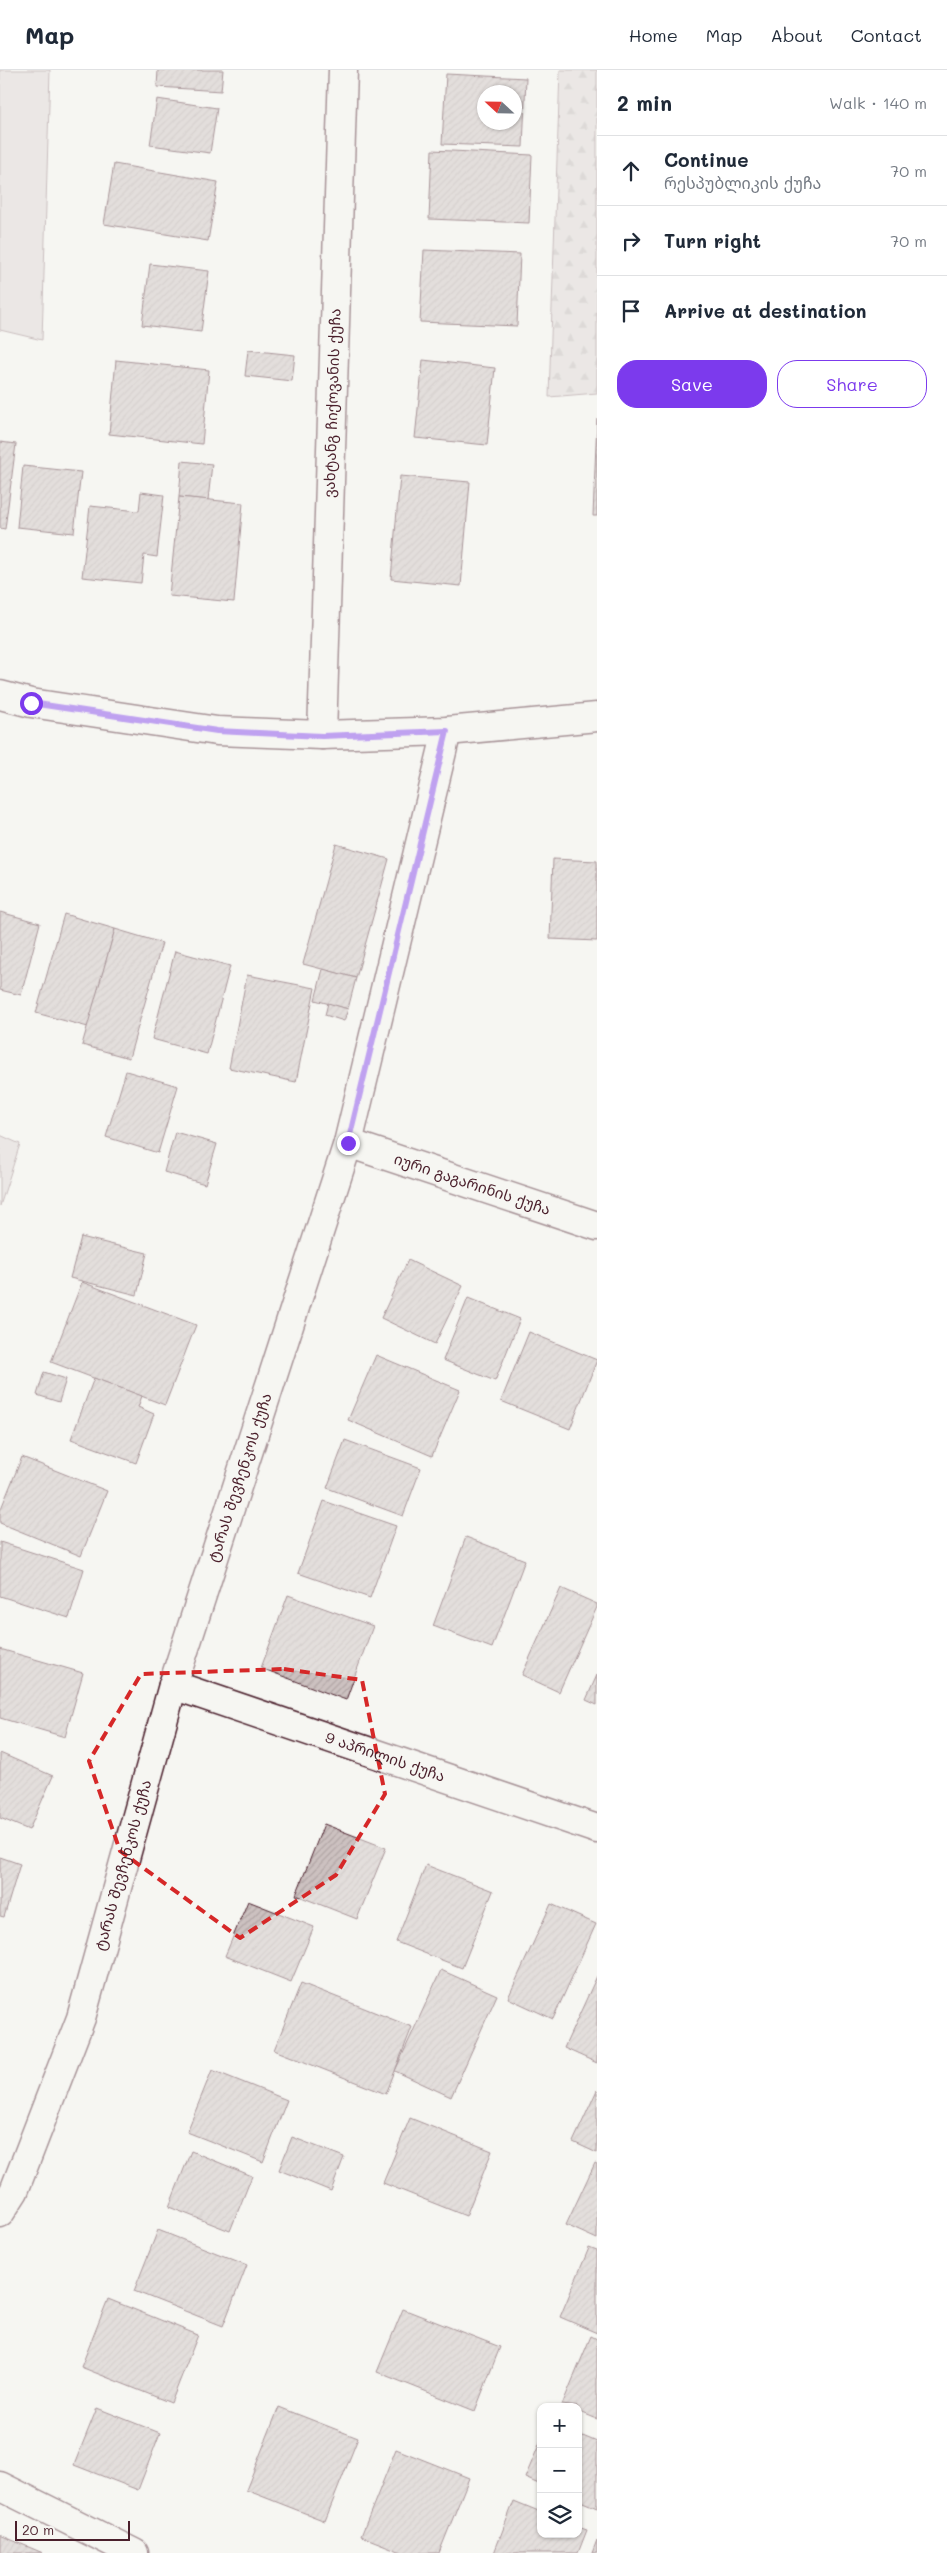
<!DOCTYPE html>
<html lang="en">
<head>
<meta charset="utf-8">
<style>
	:root { --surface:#fff; --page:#f2f2f3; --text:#1f2937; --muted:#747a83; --line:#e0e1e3; --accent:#7c3aed }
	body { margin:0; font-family:Mali,"Noto Sans Georgian",sans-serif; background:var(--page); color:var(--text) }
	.controls { position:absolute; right:15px; bottom:15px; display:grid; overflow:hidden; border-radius:10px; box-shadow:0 1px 4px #0004 }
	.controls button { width:45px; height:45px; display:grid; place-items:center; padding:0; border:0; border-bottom:1px solid var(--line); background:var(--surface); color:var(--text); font:25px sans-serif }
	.compass { position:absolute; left:477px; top:15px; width:45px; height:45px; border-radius:50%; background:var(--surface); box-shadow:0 1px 4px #0004; rotate:292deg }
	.scale { position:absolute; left:15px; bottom:12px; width:115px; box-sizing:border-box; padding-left:5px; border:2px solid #4a1f2b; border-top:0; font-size:14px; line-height:18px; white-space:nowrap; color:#4a1f2b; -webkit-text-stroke:4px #f6f6f2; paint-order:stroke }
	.stop { position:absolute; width:15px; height:15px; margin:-11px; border:4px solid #7c3aed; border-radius:50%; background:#fff }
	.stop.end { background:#7c3aed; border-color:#fff; box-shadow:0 1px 5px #0008 }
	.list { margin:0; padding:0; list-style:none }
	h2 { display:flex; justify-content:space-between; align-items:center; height:65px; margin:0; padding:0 20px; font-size:21px }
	h2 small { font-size:16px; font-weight:400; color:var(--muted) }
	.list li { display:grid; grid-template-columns:32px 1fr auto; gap:15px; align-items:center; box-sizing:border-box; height:70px; padding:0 20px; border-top:1px solid var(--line) }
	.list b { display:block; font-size:19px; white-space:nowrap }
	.list p { margin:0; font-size:16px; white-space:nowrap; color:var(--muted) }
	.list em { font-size:16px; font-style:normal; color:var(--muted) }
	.actions { display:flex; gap:10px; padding:15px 20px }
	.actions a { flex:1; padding:11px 0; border:1px solid var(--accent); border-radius:20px; text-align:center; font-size:18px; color:var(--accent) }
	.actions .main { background:var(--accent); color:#fff }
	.icon { flex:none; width:28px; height:28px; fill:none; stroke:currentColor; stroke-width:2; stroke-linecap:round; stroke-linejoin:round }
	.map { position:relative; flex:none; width:597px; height:2483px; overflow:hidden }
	header { display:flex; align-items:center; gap:30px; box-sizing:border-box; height:70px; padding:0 25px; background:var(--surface); border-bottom:1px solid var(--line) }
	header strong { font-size:24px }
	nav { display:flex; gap:28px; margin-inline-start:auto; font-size:18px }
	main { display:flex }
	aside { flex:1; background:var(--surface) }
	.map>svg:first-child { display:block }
</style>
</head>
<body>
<header>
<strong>Map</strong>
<nav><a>Home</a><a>Map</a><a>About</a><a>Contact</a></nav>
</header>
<main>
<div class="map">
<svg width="597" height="2483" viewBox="0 0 597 2483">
	<defs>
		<pattern id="forest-firs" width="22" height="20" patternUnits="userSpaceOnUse" patternTransform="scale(1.25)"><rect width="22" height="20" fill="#ddd6d5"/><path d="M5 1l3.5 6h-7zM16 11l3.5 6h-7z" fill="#bfb7b7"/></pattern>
		<pattern id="building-hatch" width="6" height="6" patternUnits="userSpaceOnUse" patternTransform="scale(1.25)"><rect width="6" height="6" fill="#ccc1c0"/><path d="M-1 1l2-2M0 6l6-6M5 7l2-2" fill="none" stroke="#b1a5a5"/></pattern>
	</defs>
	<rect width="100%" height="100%" fill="#f6f6f2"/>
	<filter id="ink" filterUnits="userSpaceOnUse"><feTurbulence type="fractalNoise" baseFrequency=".02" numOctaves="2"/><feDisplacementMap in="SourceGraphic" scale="10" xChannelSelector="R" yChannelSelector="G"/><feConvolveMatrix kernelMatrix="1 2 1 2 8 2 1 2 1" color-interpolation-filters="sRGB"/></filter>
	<g filter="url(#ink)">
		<g fill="#ddd6d5" stroke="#947a80">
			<path d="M 0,0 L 50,0 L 42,270 L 0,260 Z"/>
			<path d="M 0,1065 L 20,1074 L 0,1136 Z"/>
		</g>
		<path fill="url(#forest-firs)" stroke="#947a80" d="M 560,0 L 597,0 L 597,323 L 549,327 Z"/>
		<g fill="url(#building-hatch)" stroke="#4a1f2b" fill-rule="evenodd">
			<path d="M 158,0 L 223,0 L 221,21 L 157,17 Z"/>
			<path d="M 446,4 L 526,8 L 523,77 L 442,74 ZM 484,22 L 514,22 L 514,52 L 484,52 Z"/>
			<path d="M 157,29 L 217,38 L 210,83 L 150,75 Z"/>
			<path d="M 432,80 L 532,85 L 529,153 L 429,149 Z"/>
			<path d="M 114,94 L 218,112 L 208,171 L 104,154 Z"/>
			<path d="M 424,180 L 520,184 L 517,256 L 420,252 Z"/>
			<path d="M 150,194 L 209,201 L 201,262 L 142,255 Z"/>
			<path d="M 248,280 L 295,285 L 292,311 L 245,306 Z"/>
			<path d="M 116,290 L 209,300 L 202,374 L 109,364 Z"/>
			<path d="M 423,290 L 495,298 L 487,375 L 415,368 Z"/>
			<path d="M 597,349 L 597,446 L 593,446 Z"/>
			<path d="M 0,372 L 16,374 L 5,459 L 0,458 Z"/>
			<path d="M 182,391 L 212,394 L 208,430 L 179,427 Z"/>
			<path d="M 23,396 L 81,402 L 74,463 L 17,457 Z"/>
			<path d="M 400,406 L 470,412 L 461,516 L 391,509 Z"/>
			<path d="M 141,422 L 164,425 L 157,487 L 144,485 L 141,513 L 82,507 L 90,436 L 139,441 Z"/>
			<path d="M 179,427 L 243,433 L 234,532 L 169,526 Z"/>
			<path d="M 336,774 L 389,789 L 356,908 L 303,894 Z"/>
			<path d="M 553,789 L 597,791 L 597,871 L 550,869 Z"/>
			<path d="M 0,842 L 40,853 L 21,925 L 0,920 Z"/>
			<path d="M 64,844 L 115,859 L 88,957 L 36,943 Z"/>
			<path d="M 115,859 L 162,873 L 129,988 L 82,975 Z"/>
			<path d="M 175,881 L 230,896 L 207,984 L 152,969 Z"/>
			<path d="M 323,899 L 356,908 L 348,939 L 315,930 Z"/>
			<path d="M 247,905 L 315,918 L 296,1012 L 229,998 Z"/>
			<path d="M 328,933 L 348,939 L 344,951 L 325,945 Z"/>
			<path d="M 126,1001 L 178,1016 L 158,1083 L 106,1067 Z"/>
			<path d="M 175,1062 L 217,1074 L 205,1114 L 164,1102 Z"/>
			<path d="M 81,1167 L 147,1183 L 137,1225 L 70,1208 Z"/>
			<path d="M 408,1190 L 463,1216 L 435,1274 L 381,1248 Z"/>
			<path d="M 82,1212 L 196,1255 L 165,1335 L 51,1292 Z"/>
			<path d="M 468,1228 L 520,1249 L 495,1311 L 443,1290 Z"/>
			<path d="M 529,1262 L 597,1290 L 570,1359 L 501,1331 Z"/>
			<path d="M 376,1285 L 460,1320 L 432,1386 L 348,1350 Z"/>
			<path d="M 44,1302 L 66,1309 L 59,1332 L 37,1325 Z"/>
			<path d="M 94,1308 L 142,1326 L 138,1337 L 154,1344 L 136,1393 L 71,1369 Z"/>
			<path d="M 345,1370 L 421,1398 L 403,1446 L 327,1418 Z"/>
			<path d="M 22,1387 L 107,1421 L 81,1486 L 0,1453 L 0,1441 Z"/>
			<path d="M 324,1431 L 396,1456 L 370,1528 L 298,1503 Z"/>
			<path d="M 466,1467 L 525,1490 L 492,1578 L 433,1556 Z"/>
			<path d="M 0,1472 L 84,1499 L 69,1548 L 0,1526 Z"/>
			<path d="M 561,1518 L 597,1534 L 597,1537 L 559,1622 L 522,1605 Z"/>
			<path d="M 288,1525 L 373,1556 L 346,1630 L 261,1598 Z"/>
			<path d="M 0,1579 L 83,1603 L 65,1667 L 0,1648 Z"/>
			<path d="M 597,1605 L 597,1635 L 586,1630 Z"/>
			<path d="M 0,1683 L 53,1706 L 29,1760 L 0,1748 Z"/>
			<path d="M 324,1754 L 386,1778 L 357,1849 L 296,1825 Z"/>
			<path d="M 0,1787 L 20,1794 L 4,1847 L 0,1846 Z"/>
			<path d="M 426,1795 L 493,1821 L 462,1898 L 396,1872 Z"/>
			<path d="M 248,1831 L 314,1857 L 291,1912 L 225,1886 Z"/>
			<path d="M 551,1834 L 596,1854 L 553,1949 L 508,1928 Z"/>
			<path d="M 441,1900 L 497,1925 L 451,2027 L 395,2001 Z"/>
			<path d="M 597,1906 L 597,1993 L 564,1978 Z"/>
			<path d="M 301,1913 L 412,1957 L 386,2024 L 274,1980 Z"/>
			<path d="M 212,2000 L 287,2030 L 263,2092 L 187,2062 Z"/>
			<path d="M 597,2020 L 597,2083 L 573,2072 Z"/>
			<path d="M 410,2048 L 492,2081 L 466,2146 L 383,2113 Z"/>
			<path d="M 292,2067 L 344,2087 L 331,2121 L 279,2100 Z"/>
			<path d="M 191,2081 L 252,2106 L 230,2161 L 169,2137 Z"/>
			<path d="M 595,2093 L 597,2094 L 597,2169 L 566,2155 Z"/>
			<path d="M 158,2160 L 247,2195 L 223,2256 L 134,2221 Z"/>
			<path d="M 589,2178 L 597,2181 L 597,2263 L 560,2247 Z"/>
			<path d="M 108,2229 L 198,2265 L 171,2333 L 81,2297 Z"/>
			<path d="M 403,2239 L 500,2277 L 475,2341 L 377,2302 Z"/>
			<path d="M 591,2266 L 597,2269 L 597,2349 L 578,2341 L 578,2337 L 562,2335 Z"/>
			<path d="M 279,2337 L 358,2368 L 325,2451 L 246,2420 Z"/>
			<path d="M 97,2338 L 160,2363 L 138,2420 L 74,2395 Z"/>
			<path d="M 578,2364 L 597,2372 L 597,2438 L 578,2430 Z"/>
			<path d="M 541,2370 L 541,2415 L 525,2408 Z"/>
			<path d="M 396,2379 L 469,2408 L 439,2483 L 404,2483 L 361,2466 Z"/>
			<path d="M 514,2431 L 541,2442 L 541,2464 L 578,2464 L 578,2457 L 587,2460 L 578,2483 L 494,2483 Z"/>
			<path d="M 0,2465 L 43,2483 L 0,2483 Z"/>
			<path d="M 597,2470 L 597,2483 L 592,2483 Z"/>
		</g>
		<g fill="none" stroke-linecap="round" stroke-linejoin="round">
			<defs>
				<g id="minor">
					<path id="s1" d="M 322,665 L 343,0"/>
					<path id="s2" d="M 348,1073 L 597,1156"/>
					<path id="s3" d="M 173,1615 L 597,1759"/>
					<path id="s4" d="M 0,2143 L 14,2121 L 81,1948 L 173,1615 L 348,1073 L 447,661"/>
					<path d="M 0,2416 L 134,2483"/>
				</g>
				<path id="major" d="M 0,625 L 31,633 L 217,661 L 322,665 L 447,661 L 597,647"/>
			</defs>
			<use href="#minor" stroke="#4a1f2b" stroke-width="31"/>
			<use href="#major" stroke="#4a1f2b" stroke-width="31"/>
			<use href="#minor" stroke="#f6f6f2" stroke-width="28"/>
			<use href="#major" stroke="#f6f6f2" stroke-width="28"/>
		</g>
	</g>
	<g fill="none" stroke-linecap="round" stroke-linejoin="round" filter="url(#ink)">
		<path stroke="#7c3aed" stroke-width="6" d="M 31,633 L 217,661 L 322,666 L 447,661 L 348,1073"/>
	</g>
	<path d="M0 0H597V2483H0ZM 284,1599 L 362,1610 L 385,1724 L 336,1805 L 240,1868 L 120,1781 L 89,1691 L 141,1604 Z" fill="#f6f6f2" fill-opacity=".55" fill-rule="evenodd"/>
	<path fill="none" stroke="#d62828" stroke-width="4" stroke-dasharray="10 6" stroke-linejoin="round" d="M 284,1599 L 362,1610 L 385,1724 L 336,1805 L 240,1868 L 120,1781 L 89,1691 L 141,1604 Z"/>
	<g text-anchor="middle" stroke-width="4" stroke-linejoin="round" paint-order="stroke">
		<g font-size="15" fill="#4a1f2b" stroke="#f6f6f2">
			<text dy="5" stroke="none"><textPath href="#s1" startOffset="332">ვახტანგ ჩიქოვანის ქუჩა</textPath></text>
			<text dy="5" stroke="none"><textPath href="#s2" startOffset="131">იური გაგარინის ქუჩა</textPath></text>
			<text dy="5" stroke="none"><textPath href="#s4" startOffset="775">ტარას შევჩენკოს ქუჩა</textPath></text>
			<text dy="5" stroke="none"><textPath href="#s3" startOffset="224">9 აპრილის ქუჩა</textPath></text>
			<text dy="5" stroke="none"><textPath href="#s4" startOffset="370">ტარას შევჩენკოს ქუჩა</textPath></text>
		</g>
	</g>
</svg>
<div class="controls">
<button>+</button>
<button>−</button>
<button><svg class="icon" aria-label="layers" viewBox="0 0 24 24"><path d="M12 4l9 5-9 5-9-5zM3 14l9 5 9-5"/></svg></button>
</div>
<svg class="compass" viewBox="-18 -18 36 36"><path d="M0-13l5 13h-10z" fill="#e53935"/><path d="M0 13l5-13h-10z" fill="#747a83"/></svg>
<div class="scale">20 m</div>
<div class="stop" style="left:31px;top:633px"></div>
<div class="stop end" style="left:348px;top:1073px"></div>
</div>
<aside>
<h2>2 min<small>Walk · 140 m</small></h2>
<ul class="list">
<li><svg class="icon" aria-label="ahead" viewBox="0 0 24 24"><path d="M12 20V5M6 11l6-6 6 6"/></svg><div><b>Continue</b><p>რესპუბლიკის ქუჩა</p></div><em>70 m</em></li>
<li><svg class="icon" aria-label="right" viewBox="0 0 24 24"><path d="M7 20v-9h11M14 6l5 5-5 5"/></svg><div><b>Turn right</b></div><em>70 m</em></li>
<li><svg class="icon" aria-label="arrive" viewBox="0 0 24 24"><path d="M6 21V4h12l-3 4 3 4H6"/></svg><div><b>Arrive at destination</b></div></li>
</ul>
<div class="actions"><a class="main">Save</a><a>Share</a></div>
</aside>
</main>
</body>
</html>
